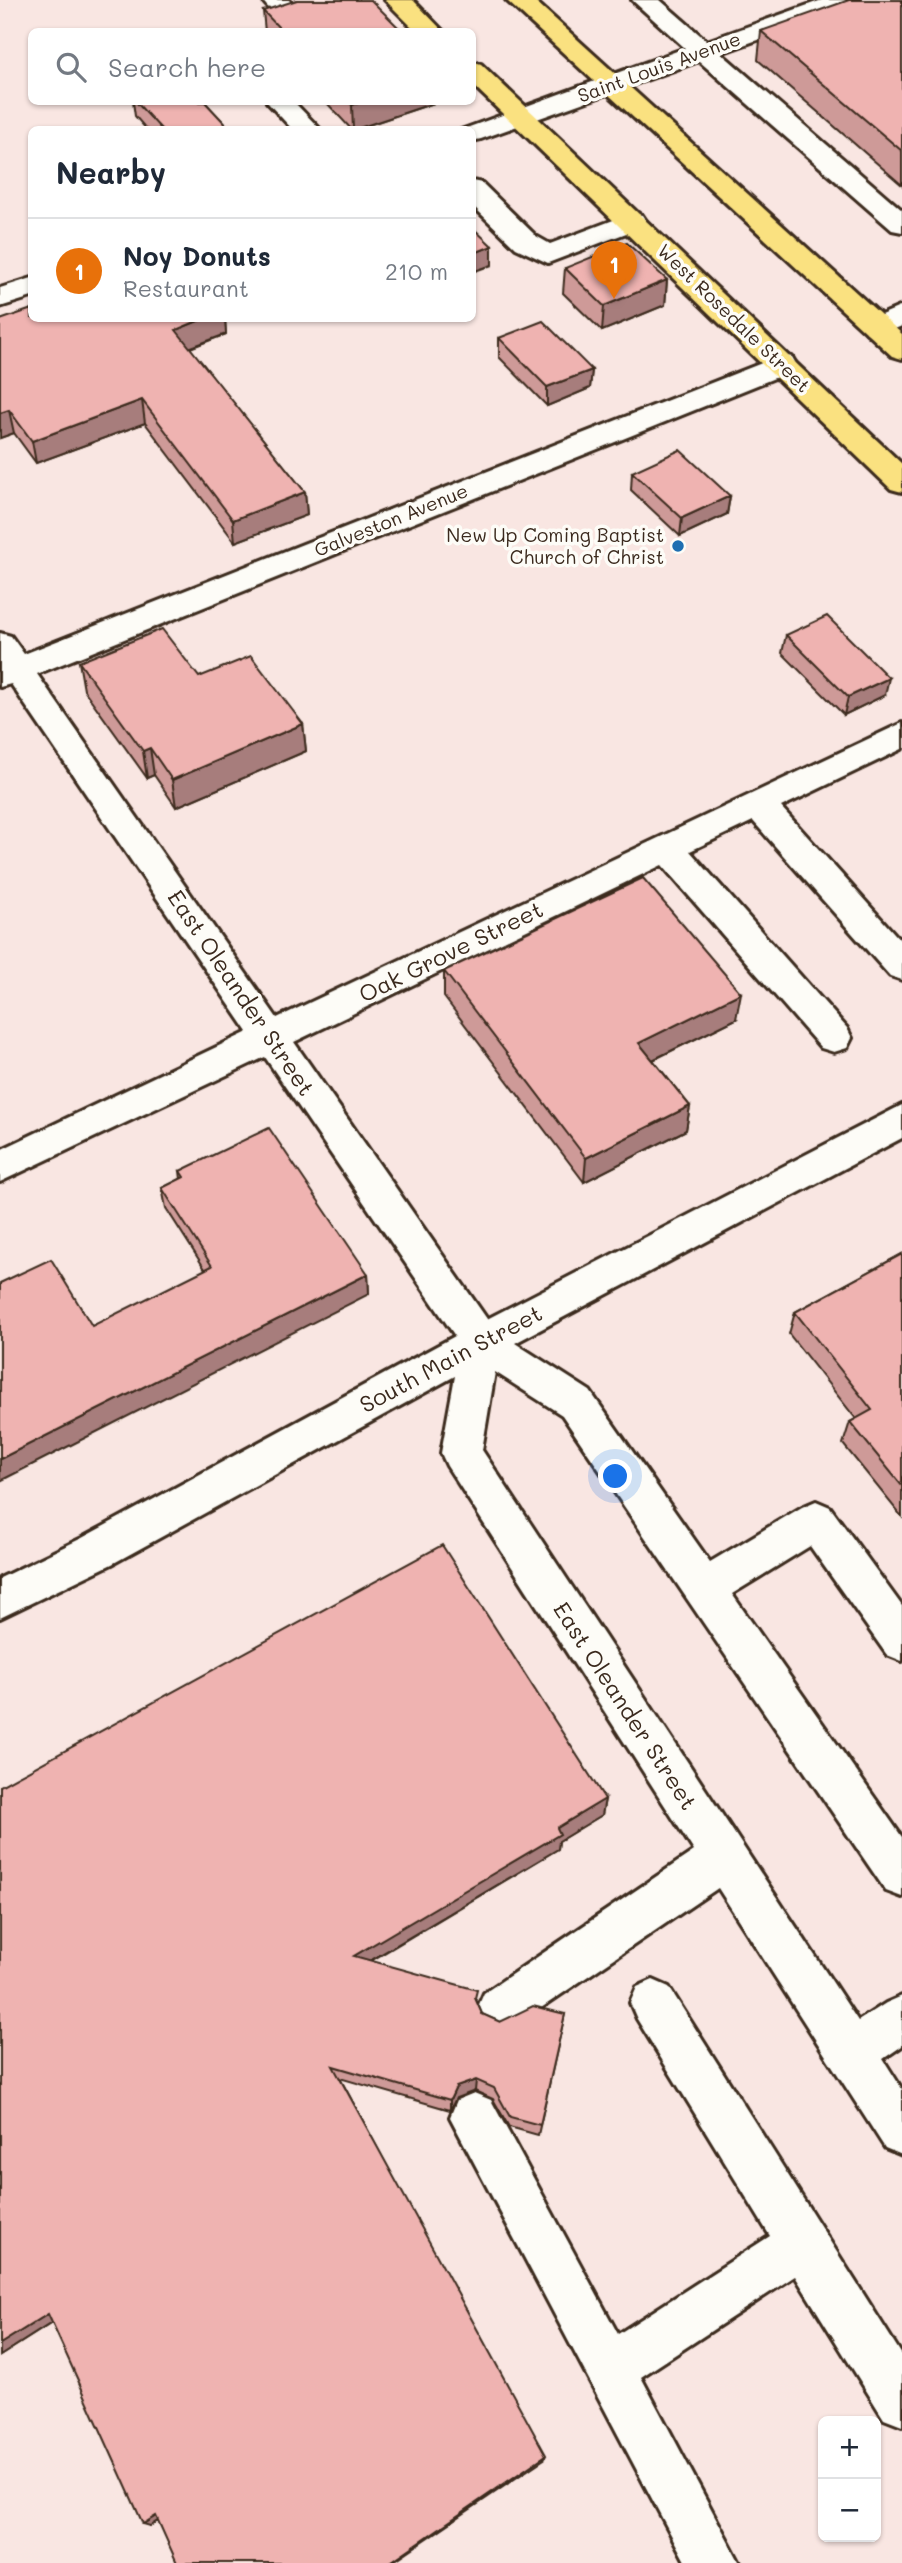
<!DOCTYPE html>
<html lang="en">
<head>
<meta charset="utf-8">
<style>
	:root { --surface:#fff; --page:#f2f2f3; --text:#1f2937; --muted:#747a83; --line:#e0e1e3; --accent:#7c3aed }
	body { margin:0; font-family:Mali,sans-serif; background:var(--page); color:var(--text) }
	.controls { position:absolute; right:21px; bottom:21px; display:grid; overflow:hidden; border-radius:10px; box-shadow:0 2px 5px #0004 }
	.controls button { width:63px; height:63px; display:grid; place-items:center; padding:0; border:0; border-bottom:2px solid var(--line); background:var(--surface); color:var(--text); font:35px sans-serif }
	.you { position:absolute; left:616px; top:1477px; width:24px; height:24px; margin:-18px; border:5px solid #fff; border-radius:50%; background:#1a73e8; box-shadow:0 0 0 10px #1a73e833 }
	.badge { display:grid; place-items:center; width:46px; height:46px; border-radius:50%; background:var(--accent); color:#fff; font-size:23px; font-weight:700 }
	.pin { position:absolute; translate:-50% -58px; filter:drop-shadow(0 2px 4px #0008) }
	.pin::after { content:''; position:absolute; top:37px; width:24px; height:21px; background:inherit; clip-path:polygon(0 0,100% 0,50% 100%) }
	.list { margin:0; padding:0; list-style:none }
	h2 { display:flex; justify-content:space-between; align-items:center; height:91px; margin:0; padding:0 28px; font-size:30px }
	h2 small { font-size:23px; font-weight:400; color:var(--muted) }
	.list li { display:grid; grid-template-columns:46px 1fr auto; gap:21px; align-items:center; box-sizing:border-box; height:105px; padding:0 28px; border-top:2px solid var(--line) }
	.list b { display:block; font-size:26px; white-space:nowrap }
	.list p { margin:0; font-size:23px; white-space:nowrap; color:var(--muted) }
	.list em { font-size:23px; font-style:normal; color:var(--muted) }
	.icon { flex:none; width:38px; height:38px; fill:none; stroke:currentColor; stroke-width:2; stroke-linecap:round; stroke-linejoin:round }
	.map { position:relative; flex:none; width:902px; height:2563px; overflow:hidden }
	.search { position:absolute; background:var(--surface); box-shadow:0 2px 5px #0004; left:28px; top:28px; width:448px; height:77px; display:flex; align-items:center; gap:18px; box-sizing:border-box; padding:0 24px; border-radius:10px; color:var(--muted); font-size:26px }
	.panel { position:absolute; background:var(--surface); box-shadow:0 2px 5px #0004; left:28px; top:126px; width:448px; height:196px; border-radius:10px }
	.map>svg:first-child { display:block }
</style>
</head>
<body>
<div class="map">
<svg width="902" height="2563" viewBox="0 0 902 2563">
	<rect width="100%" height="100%" fill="#f9e6e2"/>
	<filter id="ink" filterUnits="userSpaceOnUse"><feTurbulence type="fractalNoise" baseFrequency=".0143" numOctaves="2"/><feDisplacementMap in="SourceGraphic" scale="14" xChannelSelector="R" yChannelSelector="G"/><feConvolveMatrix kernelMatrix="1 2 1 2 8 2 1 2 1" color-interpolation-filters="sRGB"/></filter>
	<g filter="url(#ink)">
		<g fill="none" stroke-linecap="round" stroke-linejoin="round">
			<defs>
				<g id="minor">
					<path d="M 262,0 L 289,0 L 296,8 L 292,13 C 278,17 271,12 262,0 Z"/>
					<path d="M 632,0 L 660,0 L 707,41 L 822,0 L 859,0 L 855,5 L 721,53 L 902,210 L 902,232 L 892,230 L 699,61 L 481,139 L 472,141 L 472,130 L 461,130 L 685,48 Z"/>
					<path d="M 267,102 L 294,102 L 321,130 L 293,130 Z"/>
					<path d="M 472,181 L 482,183 L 536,236 L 550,244 L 632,213 L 642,215 L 646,221 L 642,227 L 548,263 L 516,248 L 472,205 Z"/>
					<path d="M 32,278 L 32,297 L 0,307 L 0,288 Z"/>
					<path d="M 902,306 L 902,326 L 877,336 L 867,333 L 863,327 L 867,321 Z"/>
					<path d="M 782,355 L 792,357 L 796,364 L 792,371 L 37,674 L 277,1018 L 902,723 L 902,749 L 781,807 L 902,942 L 902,980 L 890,976 L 753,821 L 690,851 L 847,1028 L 852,1038 L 847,1048 L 834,1052 L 821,1048 L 662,865 L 294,1042 L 487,1319 L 902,1105 L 902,1138 L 515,1343 L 590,1391 L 710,1562 L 802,1507 L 816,1501 L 830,1507 L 902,1606 L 902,1661 L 887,1655 L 810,1546 L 732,1594 L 902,1837 L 902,1897 L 886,1891 L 562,1415 L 495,1372 L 482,1450 L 858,2021 L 886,2003 L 902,1996 L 902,2046 L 883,2059 L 902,2089 L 902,2155 L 885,2148 L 718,1888 L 516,2025 L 500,2032 L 484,2025 L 477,2009 L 484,1993 L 694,1851 L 447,1466 L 441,1453 L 455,1376 L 112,1564 L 0,1618 L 0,1578 L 82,1538 L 455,1336 L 265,1057 L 0,1182 L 0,1150 L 248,1032 L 11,684 L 0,687 L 0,633 L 11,636 L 24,654 Z"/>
					<path d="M 653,1980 L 669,1987 L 902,2355 L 902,2426 L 884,2419 L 795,2276 L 641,2377 L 740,2563 L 686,2563 L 450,2117 L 457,2100 L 474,2093 L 491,2100 L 618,2334 L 770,2236 L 637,2019 L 630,2003 L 637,1987 Z"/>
				</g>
				<g id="major">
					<path d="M 385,0 L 413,0 L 444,32 L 417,32 Z"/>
					<path d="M 506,0 L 534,0 L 902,334 L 902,359 L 892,356 Z"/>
					<path d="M 472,61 L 481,64 L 902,464 L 902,492 L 891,489 L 472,84 Z"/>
				</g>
			</defs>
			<use href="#minor" stroke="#3b2a1e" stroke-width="6"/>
			<use href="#major" stroke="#3b2a1e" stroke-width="6"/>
			<use href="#minor" fill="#fdfcf7" fill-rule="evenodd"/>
			<use href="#major" fill="#fae180" fill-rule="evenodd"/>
		</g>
		<g fill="#ce9a98" stroke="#3b2a1e" stroke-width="2">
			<path d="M 902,0 L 902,185 L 758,60 L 761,31 Z"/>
			<path d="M 263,11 L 403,32 L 265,32 Z"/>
			<path d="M 133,102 L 205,102 L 231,130 L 147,130 L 135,116 Z"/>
			<path d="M 326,102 L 437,102 L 354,130 L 352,130 Z"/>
			<path d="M 565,268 L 667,280 L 665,305 L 602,331 L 563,293 Z"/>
			<path d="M 32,318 L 225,318 L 226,334 L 190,348 L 305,492 L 307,515 L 235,542 L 145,423 L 36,463 L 14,433 L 0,438 Z"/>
			<path d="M 499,338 L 592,370 L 590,388 L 547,406 L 499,357 Z"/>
			<path d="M 632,472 L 730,496 L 727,514 L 680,536 L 631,490 Z"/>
			<path d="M 786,635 L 885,695 L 844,715 L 782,653 Z"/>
			<path d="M 79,662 L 199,677 L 303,724 L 306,751 L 176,807 L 154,775 L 147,778 L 84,690 Z"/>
			<path d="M 444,971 L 736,1019 L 653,1060 L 690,1106 L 686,1130 L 584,1182 L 444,997 Z"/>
			<path d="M 180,1171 L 368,1274 L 369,1294 L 205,1269 L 166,1208 L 162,1188 L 181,1179 Z"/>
			<path d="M 902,1254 L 902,1517 L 843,1444 L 850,1422 L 856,1419 L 789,1334 L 795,1312 Z"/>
			<path d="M 0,1786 L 605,1799 L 602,1815 L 559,1841 L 558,1849 L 371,1961 L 477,2002 L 482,2014 L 500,2022 L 565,2014 L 538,2135 L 509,2127 L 493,2099 L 475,2091 L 456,2098 L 450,2110 L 340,2078 L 544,2459 L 158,2521 L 150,2526 L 52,2323 L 0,2356 Z"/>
		</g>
		<g fill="#a77d7c" stroke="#3b2a1e" stroke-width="2">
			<path d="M 362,102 L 437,102 L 353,130 L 352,105 Z"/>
			<path d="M 492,246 L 492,265 L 472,272 L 472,254 Z"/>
			<path d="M 667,280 L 665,305 L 602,331 L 604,306 Z"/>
			<path d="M 205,318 L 225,318 L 226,334 L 178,352 L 176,330 Z"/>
			<path d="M 592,370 L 590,388 L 547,406 L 547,387 Z"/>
			<path d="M 142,400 L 145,423 L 36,463 L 32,441 Z"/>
			<path d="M 9,410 L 14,433 L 0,438 L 0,413 Z"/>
			<path d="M 305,492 L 307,515 L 235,542 L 233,520 Z"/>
			<path d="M 730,496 L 727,514 L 680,536 L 682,518 Z"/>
			<path d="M 889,678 L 885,695 L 844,715 L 848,697 Z"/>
			<path d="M 303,724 L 306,751 L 176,807 L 172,780 Z"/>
			<path d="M 150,748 L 154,775 L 147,778 L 143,751 Z"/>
			<path d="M 741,993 L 736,1019 L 636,1068 L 639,1043 Z"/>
			<path d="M 690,1106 L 686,1130 L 584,1182 L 586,1158 Z"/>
			<path d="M 368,1274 L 369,1294 L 0,1481 L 0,1459 Z"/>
			<path d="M 605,1799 L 602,1815 L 559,1841 L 558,1849 L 356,1969 L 354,1956 L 557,1828 Z"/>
			<path d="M 476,2080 L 475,2091 L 456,2098 L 450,2110 L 450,2100 L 456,2087 Z"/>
			<path d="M 48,2314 L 56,2320 L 0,2356 L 0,2344 Z"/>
			<path d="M 546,2455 L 544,2459 L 391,2563 L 389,2563 Z"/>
			<path d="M 156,2516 L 162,2518 L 150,2526 L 143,2524 Z"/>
		</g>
		<g fill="#efb3b1" stroke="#3b2a1e" stroke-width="2">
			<path d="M 297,0 L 371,0 L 403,32 L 283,32 L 263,11 Z"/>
			<path d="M 849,0 L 902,0 L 902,151 L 761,31 Z"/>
			<path d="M 136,102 L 205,102 L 231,130 L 162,130 Z"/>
			<path d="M 348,102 L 362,102 L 352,105 Z"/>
			<path d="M 472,227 L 492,246 L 472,254 Z"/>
			<path d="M 627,243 L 667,280 L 604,306 L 565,268 Z"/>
			<path d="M 32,309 L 32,318 L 205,318 L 176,330 L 305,492 L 233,520 L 142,400 L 32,441 L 9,410 L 0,413 L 0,320 Z"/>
			<path d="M 543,321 L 592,370 L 547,387 L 499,338 Z"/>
			<path d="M 680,450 L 730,496 L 682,518 L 632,472 Z"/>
			<path d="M 827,616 L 889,678 L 848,697 L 786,635 Z"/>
			<path d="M 162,629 L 199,677 L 251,656 L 303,724 L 172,780 L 150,748 L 143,751 L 79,662 Z"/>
			<path d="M 643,878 L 741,993 L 639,1043 L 690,1106 L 586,1158 L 444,971 Z"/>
			<path d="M 269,1128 L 368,1274 L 0,1459 L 0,1283 L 51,1259 L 92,1326 L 212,1266 L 162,1188 L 184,1177 L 180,1171 Z"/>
			<path d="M 902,1254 L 902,1486 L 850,1422 L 872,1410 L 795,1312 Z"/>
			<path d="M 442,1545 L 605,1799 L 557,1828 L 560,1834 L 354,1956 L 477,1990 L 475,1998 L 482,2014 L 500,2022 L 533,2006 L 565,2014 L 540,2125 L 510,2117 L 494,2088 L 476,2080 L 456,2087 L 450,2100 L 333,2066 L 546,2455 L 389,2563 L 177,2563 L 156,2516 L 143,2524 L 48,2314 L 0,2344 L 0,1786 Z"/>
		</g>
	</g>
	<circle fill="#1f6fb2" stroke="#fdfcf7" stroke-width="2.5" cx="678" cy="546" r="7"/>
	<g text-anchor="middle" stroke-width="7" stroke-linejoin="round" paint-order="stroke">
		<g font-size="19" fill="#3b2a1e" stroke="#fdfcf7">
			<text transform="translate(659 67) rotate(-20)" y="7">Saint Louis Avenue</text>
			<text transform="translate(734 318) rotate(44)" y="7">West Rosedale Street</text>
			<text transform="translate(391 520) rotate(-22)" y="7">Galveston Avenue</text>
		</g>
		<g font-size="19" fill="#3b2a1e" stroke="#fdfcf7" text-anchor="end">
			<text x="664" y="542">New Up Coming Baptist<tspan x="664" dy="22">Church of Christ</tspan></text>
		</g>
		<g font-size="23" fill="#3b2a1e" stroke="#fdfcf7">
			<text transform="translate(451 952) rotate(-26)" y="8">Oak Grove Street</text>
			<text transform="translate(241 993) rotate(56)" y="8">East Oleander Street</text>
			<text transform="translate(451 1359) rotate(-28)" y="8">South Main Street</text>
			<text transform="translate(625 1706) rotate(57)" y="8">East Oleander Street</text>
		</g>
	</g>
</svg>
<div class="controls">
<button>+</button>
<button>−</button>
</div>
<div class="you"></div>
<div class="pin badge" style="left:614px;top:299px;background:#e8710a">1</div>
<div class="search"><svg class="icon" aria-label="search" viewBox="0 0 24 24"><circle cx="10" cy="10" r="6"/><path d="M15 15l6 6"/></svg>Search here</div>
<section class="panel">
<h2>Nearby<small></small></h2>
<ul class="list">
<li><span class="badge" style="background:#e8710a">1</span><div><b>Noy Donuts</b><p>Restaurant</p></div><em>210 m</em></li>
</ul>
</section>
</div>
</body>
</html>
